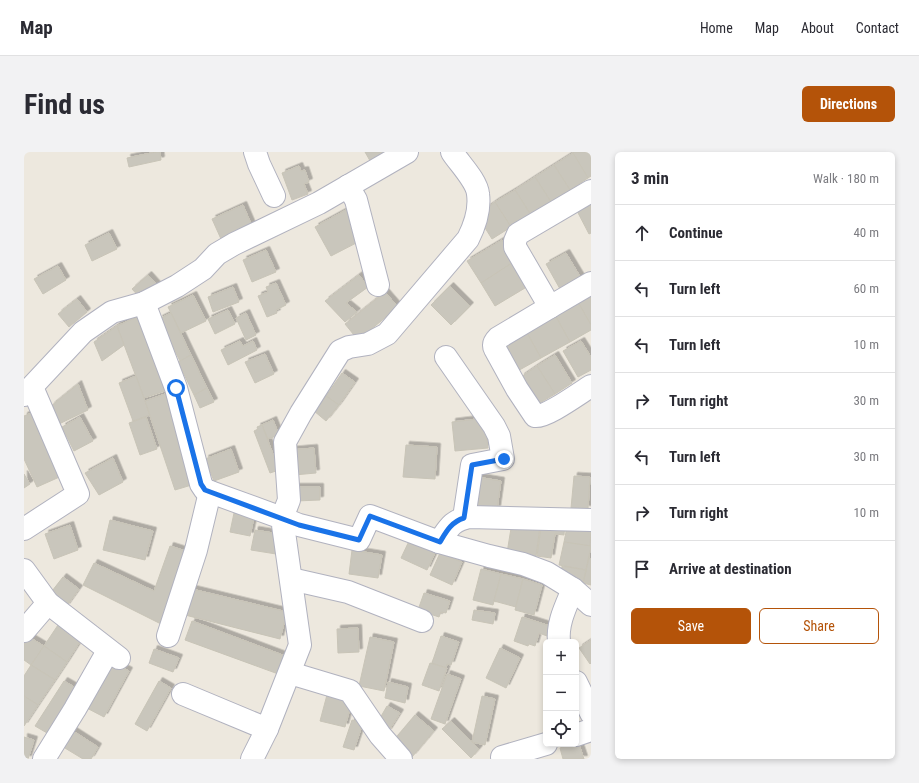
<!DOCTYPE html>
<html lang="en">
<head>
<meta charset="utf-8">
<style>
	:root { --surface:#fff; --page:#f2f2f3; --text:#2b2b33; --muted:#7c7c81; --line:#e1e1e2; --accent:#b45309 }
	body { margin:0; font-family:"Roboto Condensed",sans-serif; background:var(--page); color:var(--text) }
	.controls { position:absolute; right:12px; bottom:12px; display:grid; overflow:hidden; border-radius:6px; box-shadow:0 2px 6px #0003 }
	.controls button { width:36px; height:36px; display:grid; place-items:center; padding:0; border:0; border-bottom:1px solid var(--line); background:var(--surface); color:var(--text); font:20px sans-serif }
	.stop { position:absolute; width:12px; height:12px; margin:-9px; border:3px solid #1a73e8; border-radius:50%; background:#fff }
	.stop.end { background:#1a73e8; border-color:#fff; box-shadow:0 1px 4px #0008 }
	.list { margin:0; padding:0; list-style:none }
	h2 { display:flex; justify-content:space-between; align-items:center; height:52px; margin:0; padding:0 16px; font-size:17px }
	h2 small { font-size:13px; font-weight:400; color:var(--muted) }
	.list li { display:grid; grid-template-columns:26px 1fr auto; gap:12px; align-items:center; box-sizing:border-box; height:56px; padding:0 16px; border-top:1px solid var(--line) }
	.list b { display:block; font-size:15px; white-space:nowrap }
	.list em { font-size:13px; font-style:normal; color:var(--muted) }
	.actions { display:flex; gap:8px; padding:12px 16px }
	.actions a { flex:1; padding:9px 0; border:1px solid var(--accent); border-radius:6px; text-align:center; font-size:14px; color:var(--accent) }
	.actions .main { background:var(--accent); color:#fff }
	.icon { flex:none; width:22px; height:22px; fill:none; stroke:currentColor; stroke-width:2; stroke-linecap:round; stroke-linejoin:round }
	.map { position:relative; flex:none; width:567px; height:607px; overflow:hidden; border-radius:6px }
	header { display:flex; align-items:center; gap:24px; box-sizing:border-box; height:56px; padding:0 20px; background:var(--surface); border-bottom:1px solid var(--line) }
	header strong { font-size:19px }
	nav { display:flex; gap:22px; margin-inline-start:auto; font-size:14px }
	.intro { display:flex; align-items:center; justify-content:space-between; box-sizing:border-box; height:96px; padding:0 24px }
	h1 { margin:0; font-size:28px }
	.button { padding:10px 18px; border-radius:6px; background:var(--accent); color:#fff; font-size:14px; font-weight:700 }
	main { display:flex; gap:24px; padding:0 24px }
	aside { flex:1; background:var(--surface); border-radius:6px; box-shadow:0 2px 6px #0003 }
	.map>svg:first-child { display:block }
</style>
</head>
<body>
<header>
<strong>Map</strong>
<nav><a>Home</a><a>Map</a><a>About</a><a>Contact</a></nav>
</header>
<div class="intro"><h1>Find us</h1><a class="button">Directions</a></div>
<main>
<div class="map">
<svg width="567" height="607" viewBox="0 0 567 607">
	<defs>
		<filter id="shadow"><feDropShadow dx="3.5" dy="-3.5" stdDeviation="0" flood-color="#0004"/></filter>
	</defs>
	<rect width="100%" height="100%" fill="#ede8de"/>
	<g fill="#c9c6bc" stroke="#c8c4b7" filter="url(#shadow)">
		<path d="M 132,0 L 136,0 L 137,8 L 105,15 L 103,6 Z"/>
		<path d="M 341,0 L 374,0 L 349,14 Z"/>
		<path d="M 550,0 L 567,0 L 567,24 L 564,26 L 549,1 Z"/>
		<path d="M 549,1 L 564,26 L 546,38 L 530,13 Z"/>
		<path d="M 530,13 L 546,38 L 527,50 L 511,25 Z"/>
		<path d="M 275,14 L 277,19 L 281,18 L 285,30 L 280,32 L 284,42 L 268,48 L 258,21 Z"/>
		<path d="M 511,25 L 527,50 L 507,63 L 491,38 Z"/>
		<path d="M 491,38 L 507,63 L 487,75 L 471,50 Z"/>
		<path d="M 567,47 L 567,81 L 565,82 L 551,55 Z"/>
		<path d="M 471,50 L 487,75 L 468,87 L 453,63 Z"/>
		<path d="M 219,53 L 228,74 L 197,87 L 188,67 Z"/>
		<path d="M 322,58 L 338,88 L 307,104 L 291,75 Z"/>
		<path d="M 85,81 L 93,97 L 68,109 L 61,93 Z"/>
		<path d="M 478,88 L 491,109 L 457,131 L 443,109 Z"/>
		<path d="M 242,98 L 252,120 L 228,130 L 219,108 Z"/>
		<path d="M 542,101 L 557,126 L 536,137 L 522,112 Z"/>
		<path d="M 491,109 L 506,133 L 471,154 L 457,131 Z"/>
		<path d="M 34,114 L 42,128 L 19,142 L 10,127 Z"/>
		<path d="M 124,123 L 134,134 L 118,148 L 108,137 Z"/>
		<path d="M 335,123 L 344,135 L 322,151 L 333,160 L 321,170 L 301,149 Z"/>
		<path d="M 252,131 L 262,153 L 252,158 L 253,161 L 243,165 L 234,144 L 244,140 L 242,135 Z"/>
		<path d="M 426,134 L 446,154 L 427,173 L 407,153 Z"/>
		<path d="M 209,135 L 215,150 L 189,160 L 184,145 Z"/>
		<path d="M 361,140 L 374,155 L 334,188 L 321,172 Z"/>
		<path d="M 567,142 L 567,173 L 554,150 Z"/>
		<path d="M 169,143 L 182,169 L 157,181 L 144,155 Z"/>
		<path d="M 53,147 L 63,160 L 45,175 L 34,162 Z"/>
		<path d="M 554,150 L 567,173 L 567,178 L 546,190 L 531,163 Z"/>
		<path d="M 204,158 L 211,172 L 191,182 L 184,167 Z"/>
		<path d="M 147,161 L 167,203 L 156,209 L 135,167 Z"/>
		<path d="M 222,161 L 232,183 L 222,188 L 212,166 Z"/>
		<path d="M 531,163 L 546,190 L 517,206 L 502,179 Z"/>
		<path d="M 113,165 L 141,239 L 120,246 L 93,174 Z"/>
		<path d="M 93,174 L 100,193 L 78,209 L 70,190 Z"/>
		<path d="M 502,179 L 517,206 L 490,221 L 475,194 Z"/>
		<path d="M 216,189 L 219,194 L 229,189 L 233,198 L 204,213 L 197,198 Z"/>
		<path d="M 557,189 L 567,205 L 567,218 L 554,225 L 539,199 Z"/>
		<path d="M 241,202 L 250,222 L 231,231 L 221,210 Z"/>
		<path d="M 167,203 L 183,236 L 170,243 L 154,210 Z"/>
		<path d="M 531,203 L 548,231 L 531,242 L 513,214 Z"/>
		<path d="M 513,214 L 531,242 L 514,252 L 497,225 Z"/>
		<path d="M 318,221 L 331,230 L 315,253 L 302,244 Z"/>
		<path d="M 112,224 L 126,263 L 109,269 L 95,231 Z"/>
		<path d="M 54,232 L 64,258 L 35,272 L 27,254 Z"/>
		<path d="M 183,236 L 190,250 L 176,256 L 170,243 Z"/>
		<path d="M 141,242 L 171,332 L 151,338 L 121,249 Z"/>
		<path d="M 302,244 L 315,253 L 302,269 L 290,259 Z"/>
		<path d="M 12,259 L 40,323 L 13,335 L 0,307 L 0,264 Z"/>
		<path d="M 56,265 L 69,289 L 50,299 L 38,275 Z"/>
		<path d="M 122,265 L 133,297 L 116,303 L 105,271 Z"/>
		<path d="M 461,266 L 464,296 L 431,299 L 428,270 Z"/>
		<path d="M 249,268 L 255,283 L 244,287 L 238,273 Z"/>
		<path d="M 238,273 L 255,318 L 246,321 L 230,279 L 234,277 L 233,275 Z"/>
		<path d="M 382,293 L 413,295 L 411,327 L 379,325 Z"/>
		<path d="M 290,296 L 292,321 L 270,323 L 267,298 Z"/>
		<path d="M 207,297 L 215,320 L 190,329 L 181,307 Z"/>
		<path d="M 89,306 L 99,330 L 75,343 L 61,321 Z"/>
		<path d="M 0,322 L 6,332 L 0,336 Z"/>
		<path d="M 550,324 L 566,325 L 564,357 L 547,356 Z"/>
		<path d="M 453,325 L 477,329 L 473,357 L 449,354 Z"/>
		<path d="M 272,335 L 296,335 L 296,348 L 272,349 Z"/>
		<path d="M 210,361 L 230,365 L 226,384 L 206,380 Z"/>
		<path d="M 86,368 L 129,379 L 121,408 L 79,398 Z"/>
		<path d="M 518,368 L 541,371 L 540,383 L 531,382 L 527,406 L 513,404 Z"/>
		<path d="M 488,370 L 516,374 L 512,405 L 483,401 Z"/>
		<path d="M 46,373 L 54,398 L 30,407 L 21,382 Z"/>
		<path d="M 543,375 L 567,379 L 566,394 L 540,390 Z"/>
		<path d="M 231,378 L 255,382 L 252,402 L 227,398 Z"/>
		<path d="M 386,387 L 412,399 L 403,418 L 377,406 Z"/>
		<path d="M 540,390 L 567,394 L 562,418 L 535,413 Z"/>
		<path d="M 146,394 L 168,401 L 143,475 L 59,433 L 70,411 L 130,439 Z"/>
		<path d="M 328,398 L 358,403 L 354,426 L 325,422 Z"/>
		<path d="M 416,401 L 438,410 L 428,433 L 406,423 Z"/>
		<path d="M 565,406 L 567,407 L 567,433 L 559,431 Z"/>
		<path d="M 538,414 L 562,418 L 559,431 L 537,423 Z"/>
		<path d="M 457,417 L 477,422 L 469,453 L 449,448 Z"/>
		<path d="M 477,422 L 499,427 L 492,455 L 470,449 Z"/>
		<path d="M 39,425 L 55,437 L 42,455 L 25,443 Z"/>
		<path d="M 499,427 L 518,433 L 510,463 L 491,458 Z"/>
		<path d="M 168,437 L 263,460 L 256,487 L 161,463 Z"/>
		<path d="M 400,441 L 426,449 L 422,461 L 417,460 L 415,465 L 394,458 Z"/>
		<path d="M 450,458 L 471,461 L 469,472 L 448,468 Z"/>
		<path d="M 498,465 L 526,474 L 523,484 L 515,481 L 511,494 L 505,492 L 504,494 L 490,489 Z"/>
		<path d="M 168,469 L 264,505 L 257,523 L 161,488 Z"/>
		<path d="M 34,473 L 57,488 L 43,510 L 20,494 Z"/>
		<path d="M 334,476 L 335,500 L 314,501 L 313,477 Z"/>
		<path d="M 0,482 L 20,494 L 7,513 L 0,508 Z"/>
		<path d="M 417,484 L 435,490 L 427,513 L 423,512 L 422,516 L 408,511 Z"/>
		<path d="M 346,485 L 370,490 L 360,539 L 335,534 Z"/>
		<path d="M 567,488 L 567,511 L 566,512 L 555,496 Z"/>
		<path d="M 20,494 L 43,510 L 31,528 L 7,513 Z"/>
		<path d="M 476,496 L 496,506 L 482,536 L 462,526 Z"/>
		<path d="M 130,497 L 155,506 L 149,520 L 125,511 Z"/>
		<path d="M 81,507 L 105,519 L 80,565 L 57,553 Z"/>
		<path d="M 406,511 L 423,516 L 415,539 L 398,533 Z"/>
		<path d="M 7,513 L 31,528 L 14,553 L 0,544 L 0,524 Z"/>
		<path d="M 423,522 L 437,527 L 421,572 L 407,567 Z"/>
		<path d="M 40,529 L 59,540 L 30,585 L 11,574 Z"/>
		<path d="M 135,529 L 147,536 L 123,579 L 111,572 Z"/>
		<path d="M 364,530 L 384,535 L 381,551 L 361,546 Z"/>
		<path d="M 304,539 L 329,545 L 321,575 L 296,569 Z"/>
		<path d="M 0,544 L 14,553 L 0,574 Z"/>
		<path d="M 458,544 L 471,547 L 461,593 L 448,590 Z"/>
		<path d="M 363,554 L 376,561 L 364,580 L 352,573 Z"/>
		<path d="M 391,563 L 410,579 L 388,605 L 369,589 Z"/>
		<path d="M 328,568 L 339,571 L 330,598 L 319,595 Z"/>
		<path d="M 427,569 L 455,597 L 447,606 L 418,577 Z"/>
		<path d="M 46,577 L 74,595 L 67,607 L 59,607 L 36,593 Z"/>
		<path d="M 0,585 L 10,588 L 4,607 L 0,607 Z"/>
		<path d="M 554,589 L 560,607 L 539,607 L 536,596 Z"/>
	</g>
	<g fill="none" stroke-linecap="round" stroke-linejoin="round">
		<defs>
			<g id="minor">
				<path d="M 231,0 L 235,12 L 250,44"/>
				<path d="M 428,0 C 435,11 453,29 454,42 C 456,56 451,73 444,87 L 363,182 L 344,192 L 325,195 L 316,199 L 277,261 L 261,290 L 265,348 L 258,366 L 275,373 L 335,388 L 346,364 L 415,390 L 465,404 L 499,412 L 523,421 L 549,437 L 567,453"/>
				<path d="M 324,34 L 332,48 L 354,133"/>
				<path d="M 567,39 L 494,82 L 491,89 L 491,95 L 526,155 L 567,131"/>
				<path d="M 120,151 L 152,236 L 177,332 L 181,338 L 258,366 L 276,493 L 243,577 L 228,607"/>
				<path d="M 526,155 L 474,186 C 470,190 469,193 471,197 L 493,237 L 511,264 C 520,267 557,240 567,234"/>
				<path d="M 422,205 L 470,274 L 475,284 L 479,307 L 448,313 L 440,366"/>
				<path d="M 0,243 L 59,180 L 88,160 L 120,151 L 153,134 L 179,117 L 193,102 L 210,92 L 295,51 L 383,0"/>
				<path d="M 0,377 L 54,342 L 8,235"/>
				<path d="M 415,390 C 425,376 427,369 445,365 L 567,368"/>
				<path d="M 0,418 L 24,451 L 95,506"/>
				<path d="M 267,427 L 324,440 L 398,469"/>
				<path d="M 0,479 L 24,451"/>
				<path d="M 144,484 L 172,398 L 186,340"/>
				<path d="M 535,490 C 533,471 542,454 549,437"/>
				<path d="M 266,521 L 326,539 L 356,583 L 377,607"/>
				<path d="M 552,530 L 567,561"/>
				<path d="M 159,542 L 243,577"/>
				<path d="M 552,583 L 567,578"/>
				<path d="M 478,605 L 522,592"/>
				<path d="M 20,607 L 51,557 L 84,499"/>
			</g>
		</defs>
		<use href="#minor" stroke="#b1b2bf" stroke-width="24"/>
		<use href="#minor" stroke="#fff" stroke-width="22"/>
	</g>
	<g fill="none" stroke-linecap="round" stroke-linejoin="round">
		<path stroke="#1a73e8" stroke-width="5" d="M 152,236 L 177,332 L 181,338 L 275,373 L 335,388 L 346,364 L 416,390 C 422,380 427,370 440,366 L 448,313 L 480,307"/>
	</g>
</svg>
<div class="controls">
<button>+</button>
<button>−</button>
<button><svg class="icon" aria-label="locate" viewBox="0 0 24 24"><circle cx="12" cy="12" r="6"/><path d="M12 2v4M12 18v4M2 12h4M18 12h4"/></svg></button>
</div>
<div class="stop" style="left:152px;top:236px"></div>
<div class="stop end" style="left:480px;top:307px"></div>
</div>
<aside>
<h2>3 min<small>Walk · 180 m</small></h2>
<ul class="list">
<li><svg class="icon" aria-label="ahead" viewBox="0 0 24 24"><path d="M12 20V5M6 11l6-6 6 6"/></svg><div><b>Continue</b></div><em>40 m</em></li>
<li><svg class="icon" aria-label="left" viewBox="0 0 24 24"><path d="M17 20v-9H6M10 6l-5 5 5 5"/></svg><div><b>Turn left</b></div><em>60 m</em></li>
<li><svg class="icon" aria-label="left" viewBox="0 0 24 24"><path d="M17 20v-9H6M10 6l-5 5 5 5"/></svg><div><b>Turn left</b></div><em>10 m</em></li>
<li><svg class="icon" aria-label="right" viewBox="0 0 24 24"><path d="M7 20v-9h11M14 6l5 5-5 5"/></svg><div><b>Turn right</b></div><em>30 m</em></li>
<li><svg class="icon" aria-label="left" viewBox="0 0 24 24"><path d="M17 20v-9H6M10 6l-5 5 5 5"/></svg><div><b>Turn left</b></div><em>30 m</em></li>
<li><svg class="icon" aria-label="right" viewBox="0 0 24 24"><path d="M7 20v-9h11M14 6l5 5-5 5"/></svg><div><b>Turn right</b></div><em>10 m</em></li>
<li><svg class="icon" aria-label="arrive" viewBox="0 0 24 24"><path d="M6 21V4h12l-3 4 3 4H6"/></svg><div><b>Arrive at destination</b></div></li>
</ul>
<div class="actions"><a class="main">Save</a><a>Share</a></div>
</aside>
</main>
</body>
</html>
